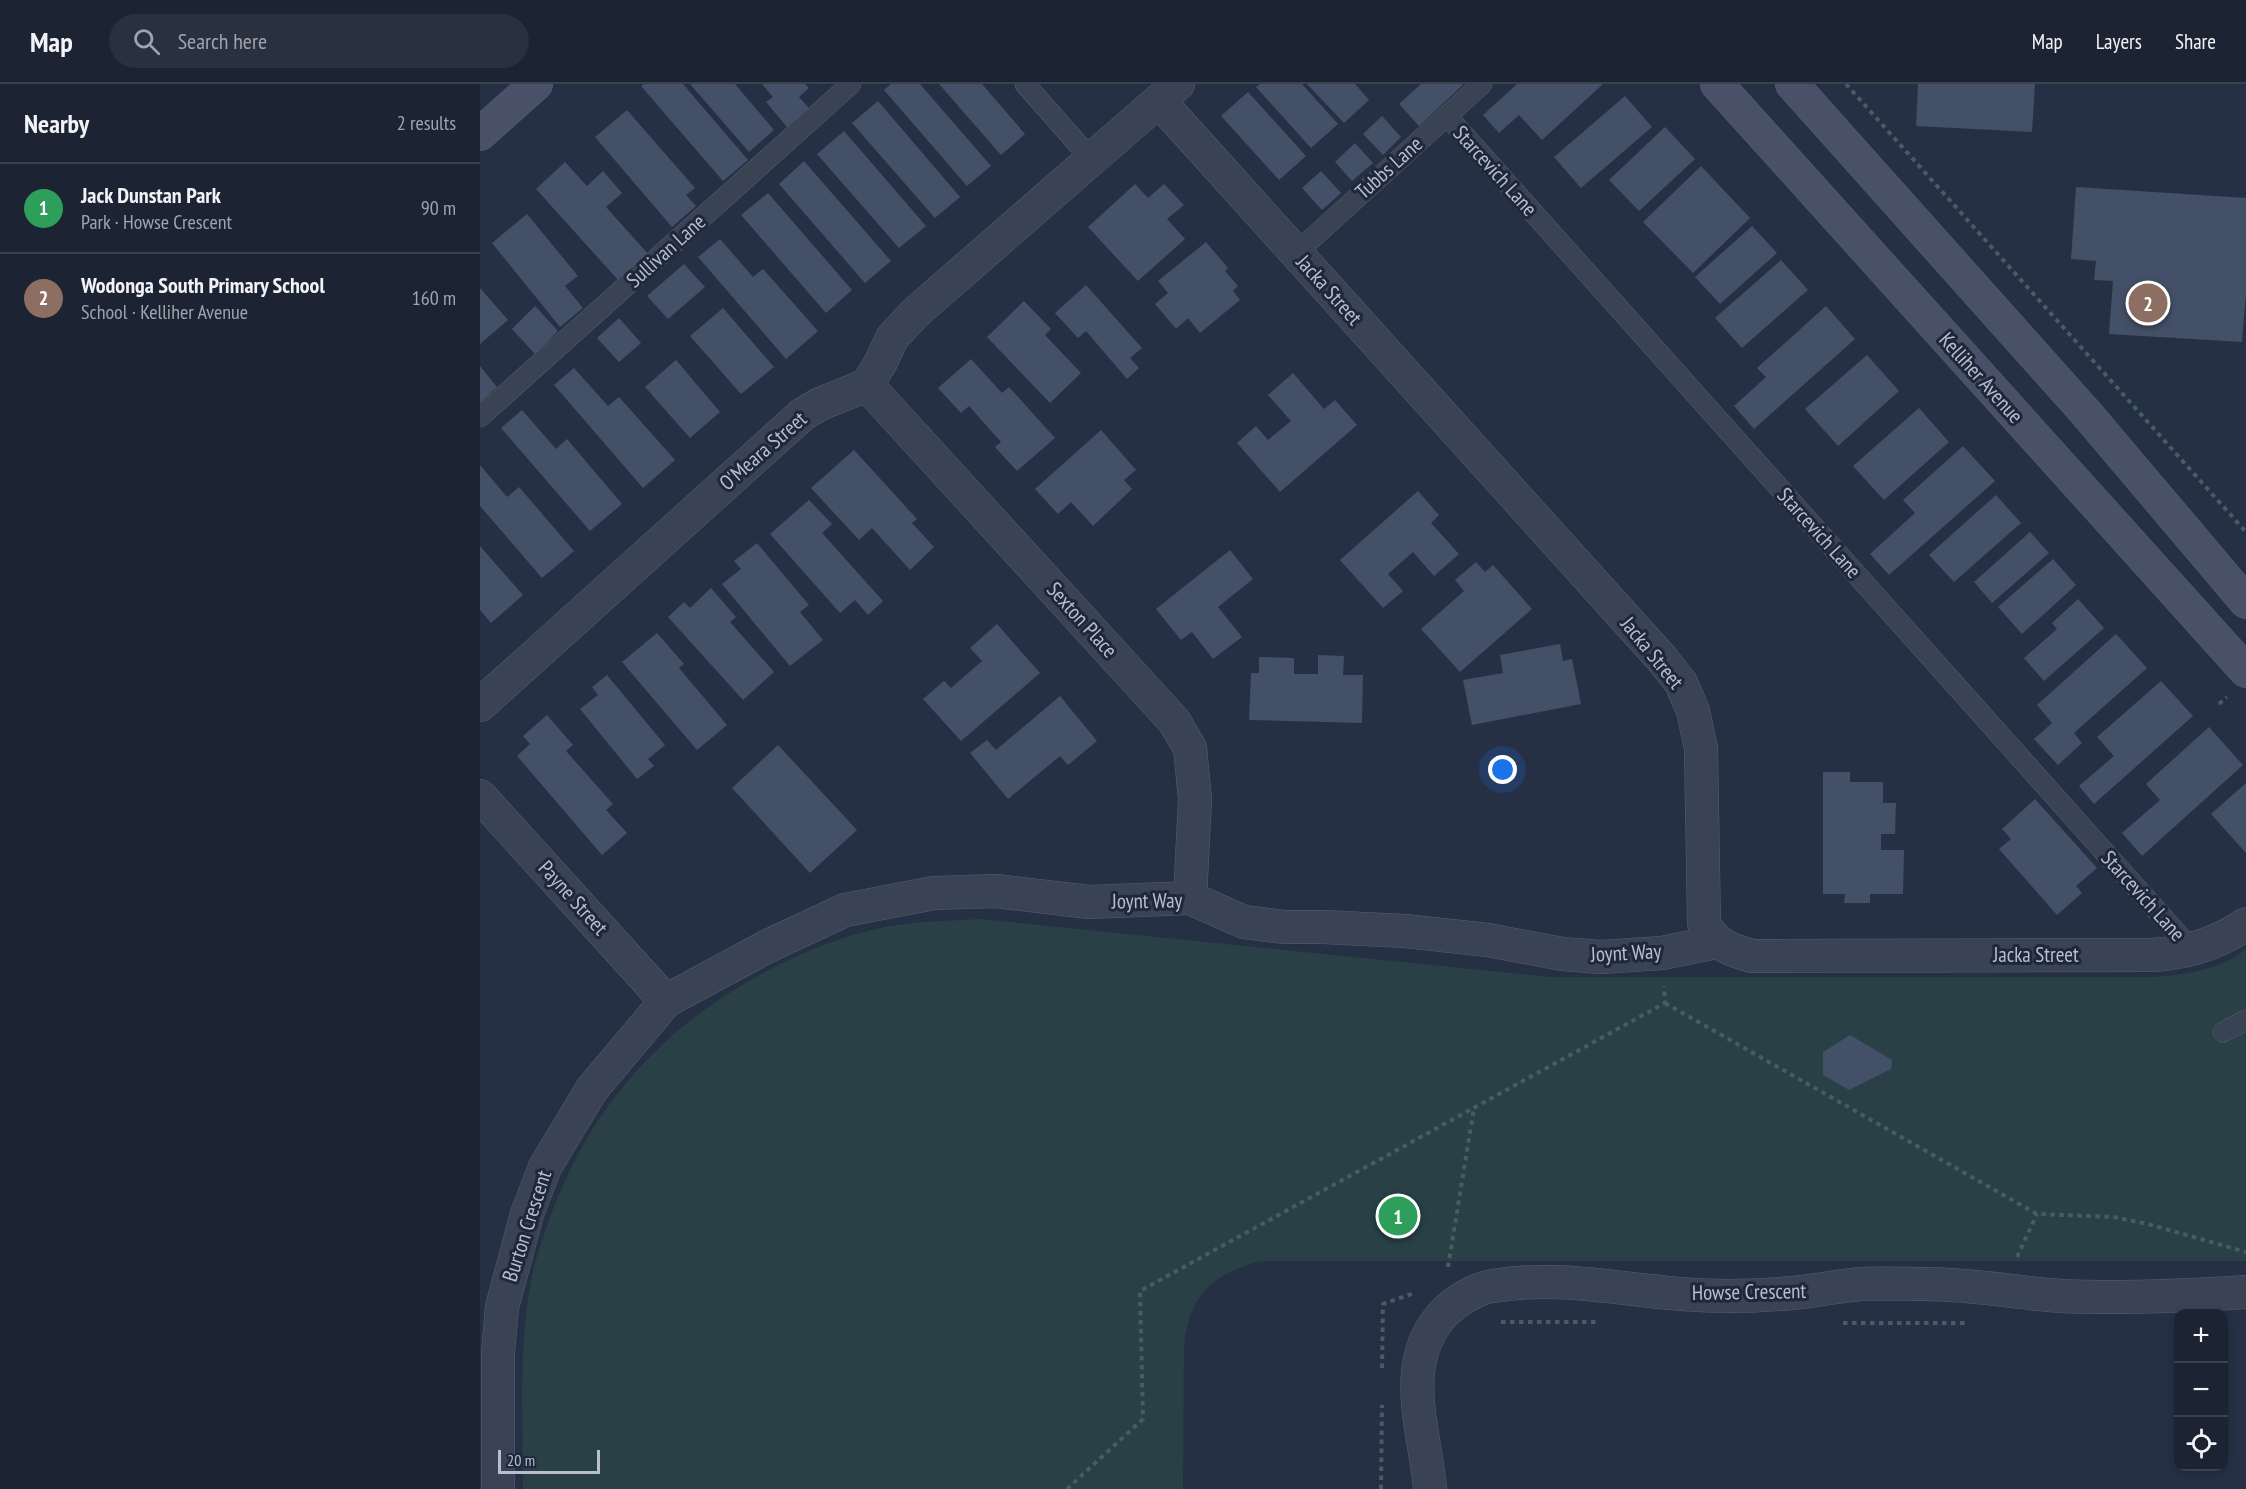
<!DOCTYPE html>
<html lang="en">
<head>
<meta charset="utf-8">
<style>
	:root { --surface:#1c2434; --page:#293040; --text:#f1f3f6; --muted:#a0a4ac; --line:#3a414f; --accent:#0b8043 }
	body { margin:0; font-family:"PT Sans Narrow",sans-serif; background:var(--page); color:var(--text) }
	.controls { position:absolute; right:18px; bottom:18px; display:grid; overflow:hidden; border-radius:12px; box-shadow:0 3px 9px #0003 }
	.controls button { width:54px; height:54px; display:grid; place-items:center; padding:0; border:0; border-bottom:2px solid var(--line); background:var(--surface); color:var(--text); font:30px sans-serif }
	.scale { position:absolute; left:18px; bottom:15px; width:102px; box-sizing:border-box; padding-left:6px; border:3px solid #b8bece; border-top:0; font-size:16px; line-height:21px; white-space:nowrap; color:#b8bece; -webkit-text-stroke:4px #1f283a; paint-order:stroke }
	.you { position:absolute; left:1023px; top:686px; width:21px; height:21px; margin:-15px; border:4px solid #fff; border-radius:50%; background:#1a73e8; box-shadow:0 0 0 9px #1a73e833 }
	.badge { display:grid; place-items:center; width:39px; height:39px; border-radius:50%; background:var(--accent); color:#fff; font-size:20px; font-weight:700 }
	.pin { position:absolute; translate:-50% -50%; border:3px solid #fff; box-shadow:0 2px 6px #0006 }
	.list { margin:0; padding:0; list-style:none }
	h2 { display:flex; justify-content:space-between; align-items:center; height:78px; margin:0; padding:0 24px; font-size:26px }
	h2 small { font-size:20px; font-weight:400; color:var(--muted) }
	.list li { display:grid; grid-template-columns:39px 1fr auto; gap:18px; align-items:center; box-sizing:border-box; height:90px; padding:0 24px; border-top:2px solid var(--line) }
	.list b { display:block; font-size:22px; white-space:nowrap }
	.list p { margin:0; font-size:20px; white-space:nowrap; color:var(--muted) }
	.list em { font-size:20px; font-style:normal; color:var(--muted) }
	.icon { flex:none; width:33px; height:33px; fill:none; stroke:currentColor; stroke-width:2; stroke-linecap:round; stroke-linejoin:round }
	.map { position:relative; flex:none; width:1766px; height:1405px; overflow:hidden }
	header { display:flex; align-items:center; gap:36px; box-sizing:border-box; height:84px; padding:0 30px; background:var(--surface); border-bottom:2px solid var(--line) }
	header strong { font-size:28px }
	nav { display:flex; gap:33px; margin-inline-start:auto; font-size:21px }
	.search { width:420px; height:54px; background:var(--page); display:flex; align-items:center; gap:15px; box-sizing:border-box; padding:0 21px; border-radius:33px; color:var(--muted); font-size:22px }
	main { display:flex }
	aside { flex:1; background:var(--surface) }
	.map>svg:first-child { display:block }
</style>
</head>
<body>
<header>
<strong>Map</strong>
<div class="search"><svg class="icon" aria-label="search" viewBox="0 0 24 24"><circle cx="10" cy="10" r="6"/><path d="M15 15l6 6"/></svg>Search here</div>
<nav><a>Map</a><a>Layers</a><a>Share</a></nav>
</header>
<main>
<aside>
<h2>Nearby<small>2 results</small></h2>
<ul class="list">
<li><span class="badge" style="background:#2e9e5b">1</span><div><b>Jack Dunstan Park</b><p>Park · Howse Crescent</p></div><em>90 m</em></li>
<li><span class="badge" style="background:#8d6e63">2</span><div><b>Wodonga South Primary School</b><p>School · Kelliher Avenue</p></div><em>160 m</em></li>
</ul>
</aside>
<div class="map">
<svg width="1766" height="1405" viewBox="0 0 1766 1405">
	<rect width="100%" height="100%" fill="#263045"/>
	<path fill="#284046" d="M 500,835 L 1071,893 L 1673,893 C 1705,891 1740,886 1766,865 L 1766,1177 L 781,1177 C 733,1189 709,1212 704,1262 L 703,1405 L 43,1405 C 43,1336 38,1265 51,1197 C 55,1177 62,1156 69,1136 C 110,1022 184,940 291,885 C 327,866 366,851 405,843 C 437,837 469,837 500,835 Z"/>
	<g fill="#445067">
		<path d="M 164,0 L 203,0 L 268,76 L 243,97 L 161,2 Z"/>
		<path d="M 210,0 L 255,0 L 294,46 L 269,68 Z"/>
		<path d="M 282,0 L 325,0 L 329,4 L 319,13 L 329,24 L 307,43 L 286,18 L 293,13 Z"/>
		<path d="M 411,0 L 440,0 L 511,82 L 487,102 L 404,6 Z"/>
		<path d="M 459,0 L 502,0 L 545,50 L 521,71 Z"/>
		<path d="M 780,0 L 822,0 L 858,40 L 831,64 L 776,3 Z"/>
		<path d="M 827,0 L 875,0 L 889,16 L 864,39 Z"/>
		<path d="M 941,0 L 982,0 L 983,1 L 939,42 L 919,20 Z"/>
		<path d="M 1037,0 L 1123,0 L 1062,56 L 1039,31 L 1019,49 L 1003,31 Z"/>
		<path d="M 1438,0 L 1555,0 L 1552,48 L 1436,42 Z"/>
		<path d="M 768,8 L 826,72 L 799,96 L 741,32 Z"/>
		<path d="M 1145,12 L 1172,43 L 1101,104 L 1074,73 Z"/>
		<path d="M 398,17 L 480,113 L 455,134 L 372,39 Z"/>
		<path d="M 147,26 L 215,104 L 206,111 L 216,122 L 192,143 L 115,53 Z"/>
		<path d="M 902,32 L 921,53 L 903,71 L 883,50 Z"/>
		<path d="M 1185,43 L 1215,75 L 1159,127 L 1129,96 Z"/>
		<path d="M 364,47 L 446,142 L 419,164 L 337,70 Z"/>
		<path d="M 875,59 L 893,79 L 872,97 L 855,78 Z"/>
		<path d="M 324,77 L 411,177 L 385,199 L 299,100 Z"/>
		<path d="M 85,78 L 107,102 L 123,87 L 142,109 L 126,123 L 169,171 L 139,197 L 56,105 Z"/>
		<path d="M 1221,82 L 1270,134 L 1213,189 L 1163,138 Z"/>
		<path d="M 841,87 L 861,109 L 842,126 L 822,104 Z"/>
		<path d="M 655,100 L 668,114 L 684,100 L 704,121 L 687,135 L 705,155 L 658,197 L 608,143 Z"/>
		<path d="M 1596,103 L 1766,114 L 1766,209 L 1762,258 L 1629,250 L 1633,197 L 1614,196 L 1616,177 L 1591,175 Z"/>
		<path d="M 288,109 L 372,206 L 346,229 L 261,131 Z"/>
		<path d="M 47,130 L 98,192 L 85,202 L 103,224 L 80,243 L 12,159 Z"/>
		<path d="M 1272,142 L 1297,169 L 1240,220 L 1215,193 Z"/>
		<path d="M 240,155 L 273,193 L 283,185 L 338,247 L 306,275 L 218,173 Z"/>
		<path d="M 726,158 L 748,184 L 745,187 L 758,202 L 753,207 L 760,216 L 720,249 L 708,234 L 696,245 L 675,220 L 688,209 L 678,197 Z"/>
		<path d="M 1301,176 L 1328,206 L 1262,264 L 1235,234 Z"/>
		<path d="M 204,180 L 225,203 L 188,235 L 167,212 Z"/>
		<path d="M 606,201 L 662,264 L 650,274 L 659,284 L 647,295 L 606,247 L 598,254 L 575,229 Z"/>
		<path d="M 0,204 L 28,236 L 0,260 Z"/>
		<path d="M 544,217 L 571,245 L 565,251 L 601,289 L 570,319 L 507,253 Z"/>
		<path d="M 55,222 L 78,247 L 55,270 L 32,245 Z"/>
		<path d="M 1346,222 L 1375,255 L 1274,345 L 1254,322 L 1286,293 L 1277,284 Z"/>
		<path d="M 243,224 L 294,283 L 261,310 L 210,252 Z"/>
		<path d="M 139,234 L 161,259 L 139,278 L 117,254 Z"/>
		<path d="M 1387,271 L 1419,307 L 1358,362 L 1325,325 Z"/>
		<path d="M 491,275 L 522,309 L 529,303 L 575,354 L 537,387 L 515,363 L 521,358 L 489,322 L 481,329 L 458,304 Z"/>
		<path d="M 196,276 L 240,328 L 210,354 L 165,303 Z"/>
		<path d="M 0,282 L 17,303 L 0,319 Z"/>
		<path d="M 94,284 L 128,322 L 139,313 L 195,376 L 163,404 L 74,301 Z"/>
		<path d="M 813,289 L 844,325 L 855,316 L 877,341 L 800,408 L 757,359 L 776,342 L 788,356 L 811,337 L 788,311 Z"/>
		<path d="M 1439,324 L 1469,358 L 1404,416 L 1373,382 Z"/>
		<path d="M 42,326 L 76,365 L 87,355 L 142,420 L 110,447 L 21,344 Z"/>
		<path d="M 621,346 L 656,386 L 644,396 L 652,405 L 613,442 L 591,418 L 578,430 L 555,405 Z"/>
		<path d="M 1483,362 L 1515,397 L 1409,491 L 1390,470 L 1435,429 L 1423,416 Z"/>
		<path d="M 374,366 L 437,435 L 432,439 L 454,463 L 430,486 L 392,444 L 379,456 L 331,404 Z"/>
		<path d="M 0,381 L 27,413 L 39,403 L 94,467 L 62,494 L 0,422 Z"/>
		<path d="M 938,407 L 959,431 L 951,439 L 979,470 L 954,492 L 933,468 L 908,490 L 923,507 L 903,524 L 860,476 Z"/>
		<path d="M 1516,411 L 1541,439 L 1474,498 L 1449,471 Z"/>
		<path d="M 329,416 L 352,440 L 342,449 L 403,517 L 388,531 L 375,516 L 360,529 L 290,450 Z"/>
		<path d="M 1550,448 L 1569,469 L 1512,519 L 1494,498 Z"/>
		<path d="M 277,459 L 329,521 L 320,528 L 343,556 L 310,582 L 242,500 L 261,485 L 254,477 Z"/>
		<path d="M 0,462 L 43,511 L 11,539 L 0,526 Z"/>
		<path d="M 750,466 L 773,495 L 738,523 L 762,553 L 733,575 L 712,548 L 701,556 L 676,525 Z"/>
		<path d="M 1573,475 L 1596,501 L 1542,550 L 1518,523 Z"/>
		<path d="M 996,478 L 1005,488 L 1013,481 L 1052,525 L 980,588 L 941,545 L 984,507 L 975,496 Z"/>
		<path d="M 231,504 L 256,533 L 250,538 L 294,588 L 263,616 L 188,533 L 204,518 L 210,524 Z"/>
		<path d="M 1598,515 L 1624,544 L 1564,597 L 1544,574 L 1577,545 L 1572,539 Z"/>
		<path d="M 517,540 L 560,589 L 481,657 L 443,615 L 464,597 L 471,604 L 502,577 L 490,564 Z"/>
		<path d="M 177,549 L 204,580 L 199,584 L 247,641 L 217,666 L 142,578 Z"/>
		<path d="M 1636,550 L 1667,584 L 1594,649 L 1602,659 L 1578,681 L 1554,655 L 1572,639 L 1557,621 Z"/>
		<path d="M 1080,560 L 1083,577 L 1092,575 L 1101,620 L 992,641 L 983,596 L 1023,589 L 1020,571 Z"/>
		<path d="M 838,571 L 864,572 L 863,591 L 883,591 L 882,639 L 769,636 L 771,589 L 779,589 L 779,573 L 814,574 L 814,590 L 838,590 Z"/>
		<path d="M 127,591 L 185,661 L 168,675 L 174,682 L 157,695 L 100,625 L 118,611 L 112,603 Z"/>
		<path d="M 1681,597 L 1713,632 L 1614,720 L 1599,702 L 1634,672 L 1617,653 Z"/>
		<path d="M 580,612 L 617,657 L 588,681 L 580,672 L 528,715 L 490,669 L 507,656 L 516,666 Z"/>
		<path d="M 67,631 L 93,661 L 86,667 L 133,720 L 126,726 L 147,749 L 122,771 L 37,672 L 50,660 L 43,652 Z"/>
		<path d="M 1729,643 L 1763,681 L 1662,772 L 1642,749 L 1680,716 L 1666,700 Z"/>
		<path d="M 298,661 L 377,746 L 330,789 L 252,704 Z"/>
		<path d="M 1343,688 L 1370,688 L 1370,698 L 1403,698 L 1403,719 L 1416,719 L 1415,750 L 1401,750 L 1401,766 L 1424,766 L 1423,810 L 1390,810 L 1390,819 L 1364,819 L 1365,810 L 1343,810 Z"/>
		<path d="M 1766,699 L 1766,769 L 1731,730 Z"/>
		<path d="M 1555,715 L 1617,784 L 1596,802 L 1602,809 L 1577,831 L 1519,765 L 1531,755 L 1522,745 Z"/>
		<path d="M 1370,951 L 1412,976 L 1411,985 L 1369,1006 L 1343,991 L 1343,968 Z"/>
	</g>
	<g fill="none" stroke-linecap="round" stroke-linejoin="round">
		<defs>
			<g id="lane">
				<path d="M 545,0 L 612,76"/>
				<path d="M 967,32 L 1712,866"/>
				<path d="M 816,169 L 1002,0"/>
				<path d="M 0,333 L 371,0"/>
				<path d="M 1743,948 L 1766,936"/>
			</g>
			<g id="street">
				<path d="M 680,18 L 1183,576 L 1201,599 L 1213,627 L 1221,664 L 1224,839 C 1234,860 1250,866 1272,872 L 1672,871 C 1707,869 1737,860 1766,840"/>
				<path d="M 387,301 L 694,637 L 710,664 L 715,715 L 710,814"/>
				<path d="M 0,621 L 323,330 L 340,320 L 387,301 L 401,278 L 412,254 L 435,229 L 698,0"/>
				<path d="M 0,712 L 186,917"/>
				<path d="M 18,1405 L 18,1269 L 22,1223 L 47,1130 L 65,1083 L 112,1005 L 186,917 L 286,863 L 365,826 L 454,809 L 516,807 L 609,818 L 710,814 L 764,838 L 804,843 L 843,843 L 925,847 L 1008,856 L 1082,870 L 1121,873 L 1182,869 L 1236,858"/>
				<path d="M 950,1405 C 945,1345 917,1278 965,1228 C 976,1217 997,1204 1013,1202 C 1082,1190 1149,1208 1217,1211 C 1248,1213 1281,1212 1312,1209 C 1335,1207 1358,1202 1381,1200 C 1403,1199 1425,1200 1446,1200 C 1491,1200 1536,1209 1581,1212 C 1642,1215 1705,1212 1766,1208"/>
			</g>
			<g id="secondary">
				<path d="M 1237,0 L 1766,587"/>
				<path d="M 1312,0 L 1606,329 L 1766,518"/>
				<path d="M 0,50 L 56,0"/>
			</g>
		</defs>
		<use href="#lane" stroke="#565e6f" stroke-width="21"/>
		<use href="#street" stroke="#565e6f" stroke-width="34"/>
		<use href="#secondary" stroke="#565e6f" stroke-width="34"/>
		<g stroke="#465d62" stroke-width="4" stroke-dasharray="4.5 4.5" stroke-linecap="butt">
			<path d="M 1366,0 L 1766,448"/>
			<path d="M 1739,620 L 1747,613"/>
			<path d="M 1185,919 L 1557,1130 L 1633,1133 L 1668,1140 L 1766,1168"/>
			<path d="M 1537,1173 L 1557,1130"/>
			<path d="M 968,1183 L 994,1024"/>
			<path d="M 1021,1238 L 1119,1238"/>
			<path d="M 1363,1239 L 1488,1239"/>
			<path d="M 902,1284 L 903,1220 L 934,1209"/>
			<path d="M 587,1405 L 663,1335 L 660,1207 L 1185,919 L 1184,902"/>
			<path d="M 901,1405 L 902,1321"/>
		</g>
		<use href="#lane" stroke="#3a4354" stroke-width="20"/>
		<use href="#street" stroke="#3a4354" stroke-width="33"/>
		<use href="#secondary" stroke="#485167" stroke-width="33"/>
	</g>
	<g text-anchor="middle" stroke-width="6" stroke-linejoin="round" paint-order="stroke">
		<g font-size="21" fill="#b8bece" stroke="#1f283a">
			<text transform="translate(909 84) rotate(-42)" y="7">Tubbs Lane</text>
			<text transform="translate(1015 87) rotate(48)" y="7">Starcevich Lane</text>
			<text transform="translate(186 167) rotate(-42)" y="7">Sullivan Lane</text>
			<text transform="translate(849 206) rotate(48)" y="7">Jacka Street</text>
			<text transform="translate(1501 294) rotate(48)" y="7">Kelliher Avenue</text>
			<text transform="translate(283 367) rotate(-41)" y="7">O'Meara Street</text>
			<text transform="translate(1339 449) rotate(48)" y="7">Starcevich Lane</text>
			<text transform="translate(602 536) rotate(48)" y="7">Sexton Place</text>
			<text transform="translate(1172 569) rotate(51)" y="7">Jacka Street</text>
			<text transform="translate(1663 812) rotate(48)" y="7">Starcevich Lane</text>
			<text transform="translate(93 814) rotate(48)" y="7">Payne Street</text>
			<text transform="translate(667 817) rotate(-1)" y="7">Joynt Way</text>
			<text transform="translate(1146 869) rotate(-3)" y="7">Joynt Way</text>
			<text x="1556" y="878">Jacka Street</text>
			<text transform="translate(47 1142) rotate(-72)" y="7">Burton Crescent</text>
			<text transform="translate(1269 1208) rotate(-1)" y="7">Howse Crescent</text>
		</g>
	</g>
</svg>
<div class="controls">
<button>+</button>
<button>−</button>
<button><svg class="icon" aria-label="locate" viewBox="0 0 24 24"><circle cx="12" cy="12" r="6"/><path d="M12 2v4M12 18v4M2 12h4M18 12h4"/></svg></button>
</div>
<div class="scale">20 m</div>
<div class="you"></div>
<div class="pin badge" style="left:918px;top:1132px;background:#2e9e5b">1</div>
<div class="pin badge" style="left:1668px;top:219px;background:#8d6e63">2</div>
</div>
</main>
</body>
</html>
